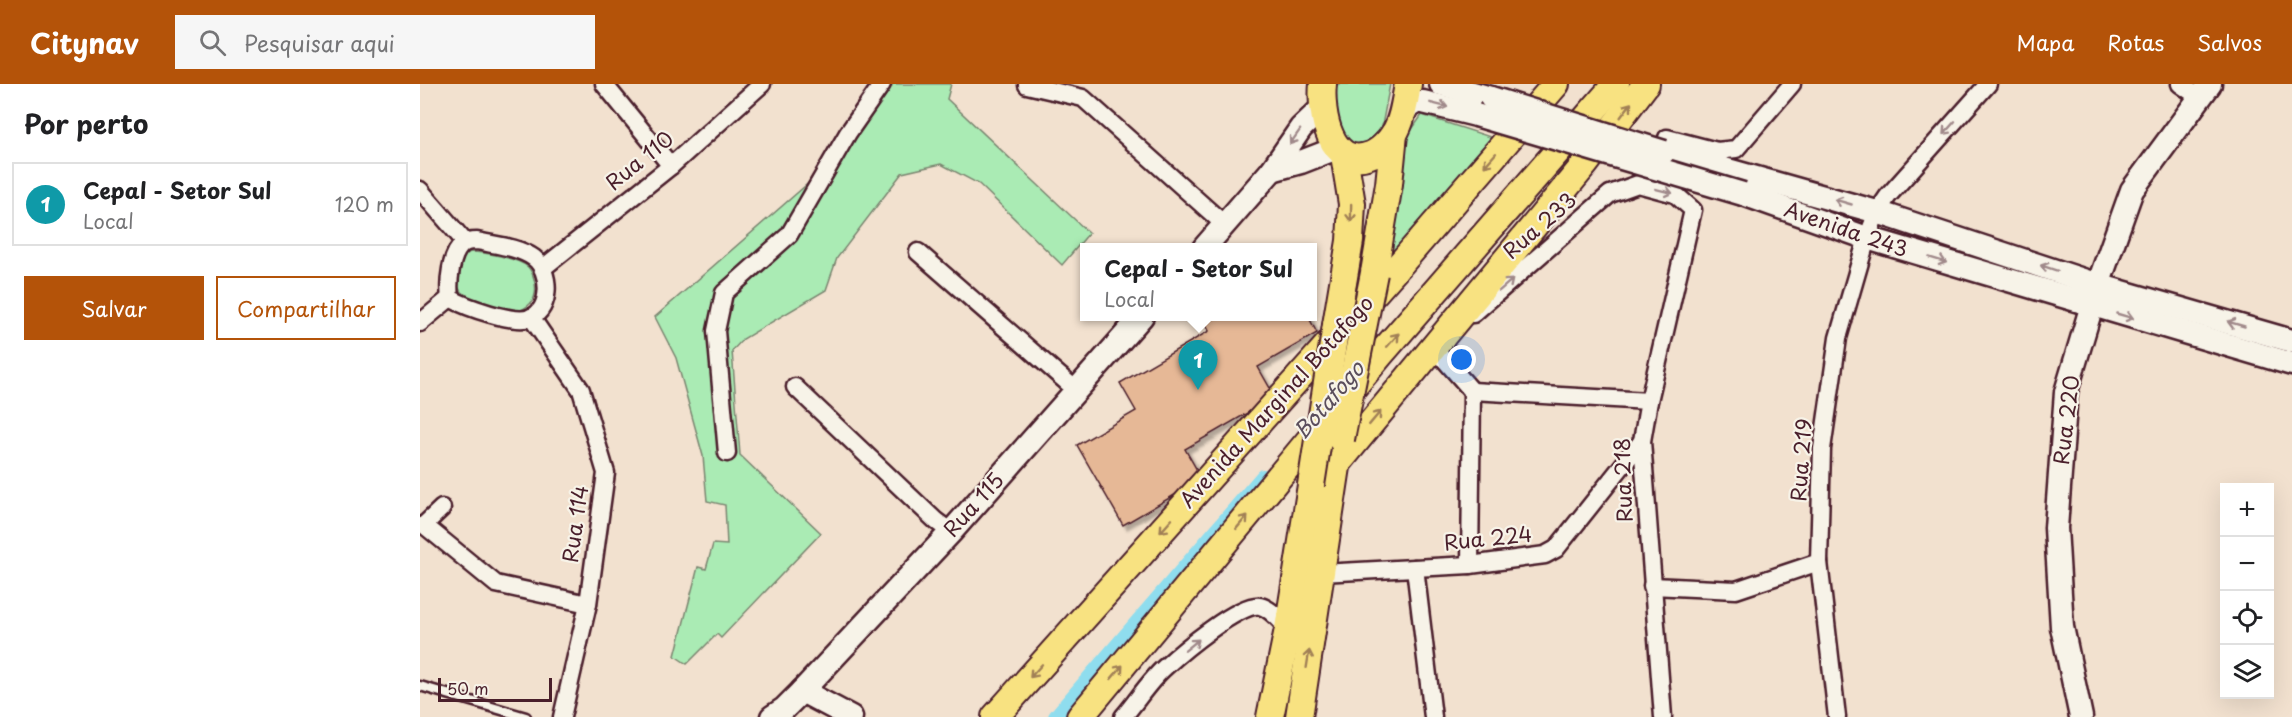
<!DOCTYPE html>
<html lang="pt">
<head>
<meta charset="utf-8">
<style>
	:root { --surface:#fff; --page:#f6f6f6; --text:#202124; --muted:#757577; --line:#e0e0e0; --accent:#b45309 }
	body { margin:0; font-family:"Playpen Sans",sans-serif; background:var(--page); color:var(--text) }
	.controls { position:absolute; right:18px; bottom:18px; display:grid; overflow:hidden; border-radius:0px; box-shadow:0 6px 24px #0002 }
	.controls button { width:54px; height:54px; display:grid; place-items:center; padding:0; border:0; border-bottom:2px solid var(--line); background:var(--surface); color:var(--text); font:30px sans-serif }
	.scale { position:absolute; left:18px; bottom:15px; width:114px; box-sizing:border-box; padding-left:6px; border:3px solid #4a1f2b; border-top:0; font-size:16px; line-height:21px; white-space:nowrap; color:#4a1f2b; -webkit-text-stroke:4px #f7f3e8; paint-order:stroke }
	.you { position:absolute; left:1042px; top:276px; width:21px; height:21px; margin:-15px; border:4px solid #fff; border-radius:50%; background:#1a73e8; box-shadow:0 0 0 9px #1a73e833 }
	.badge { display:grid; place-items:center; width:39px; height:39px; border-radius:50%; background:var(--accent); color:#fff; font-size:20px; font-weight:700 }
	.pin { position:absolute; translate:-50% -50px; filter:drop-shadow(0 2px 3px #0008) }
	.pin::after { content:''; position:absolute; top:32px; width:21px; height:18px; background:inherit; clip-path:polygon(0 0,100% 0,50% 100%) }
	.popup { position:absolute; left:660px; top:159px; width:237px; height:78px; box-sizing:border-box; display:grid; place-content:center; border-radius:0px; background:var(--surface); filter:drop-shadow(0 2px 4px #0005); font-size:20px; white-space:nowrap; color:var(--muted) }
	.popup b { font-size:22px; color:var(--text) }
	.popup::after { content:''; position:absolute; left:50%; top:100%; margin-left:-12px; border:12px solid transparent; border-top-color:var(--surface) }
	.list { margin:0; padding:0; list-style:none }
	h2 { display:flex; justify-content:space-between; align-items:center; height:78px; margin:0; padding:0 24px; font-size:26px }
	h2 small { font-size:20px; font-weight:400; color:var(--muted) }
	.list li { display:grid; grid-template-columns:39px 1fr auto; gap:18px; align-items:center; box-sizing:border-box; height:84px; margin:0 12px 12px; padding:0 12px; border:2px solid var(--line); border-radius:0px }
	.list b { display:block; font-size:22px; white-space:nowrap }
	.list p { margin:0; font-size:20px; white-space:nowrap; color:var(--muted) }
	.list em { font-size:20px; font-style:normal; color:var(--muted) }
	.actions { display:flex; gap:12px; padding:18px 24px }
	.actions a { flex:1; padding:14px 0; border:2px solid var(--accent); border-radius:0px; text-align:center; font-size:21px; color:var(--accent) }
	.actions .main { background:var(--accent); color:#fff }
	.icon { flex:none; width:33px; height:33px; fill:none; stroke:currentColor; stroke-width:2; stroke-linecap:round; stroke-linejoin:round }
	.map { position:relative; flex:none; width:1872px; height:633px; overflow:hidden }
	header { display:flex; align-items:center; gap:36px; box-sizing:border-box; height:84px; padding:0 30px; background:var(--accent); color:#fff }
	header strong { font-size:28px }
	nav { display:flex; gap:33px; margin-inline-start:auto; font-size:21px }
	.search { width:420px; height:54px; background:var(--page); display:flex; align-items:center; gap:15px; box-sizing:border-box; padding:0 21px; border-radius:0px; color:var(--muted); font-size:22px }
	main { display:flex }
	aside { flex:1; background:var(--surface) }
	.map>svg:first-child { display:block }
</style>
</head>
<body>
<header>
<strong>Citynav</strong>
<div class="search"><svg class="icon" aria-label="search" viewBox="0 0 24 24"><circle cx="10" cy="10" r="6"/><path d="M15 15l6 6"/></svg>Pesquisar aqui</div>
<nav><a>Mapa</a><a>Rotas</a><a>Salvos</a></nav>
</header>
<main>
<aside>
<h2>Por perto<small></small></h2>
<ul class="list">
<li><span class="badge" style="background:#0f9aa8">1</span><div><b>Cepal - Setor Sul</b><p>Local</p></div><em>120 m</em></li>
</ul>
<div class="actions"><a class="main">Salvar</a><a>Compartilhar</a></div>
</aside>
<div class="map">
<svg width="1872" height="633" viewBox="0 0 1872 633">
	<defs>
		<filter id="shadow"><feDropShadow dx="4" dy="4" stdDeviation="1.5" flood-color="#0004"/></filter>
	</defs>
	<rect width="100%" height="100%" fill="#f2e1cf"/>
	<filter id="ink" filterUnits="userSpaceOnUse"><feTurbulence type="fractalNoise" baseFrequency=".0167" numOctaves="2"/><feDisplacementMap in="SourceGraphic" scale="12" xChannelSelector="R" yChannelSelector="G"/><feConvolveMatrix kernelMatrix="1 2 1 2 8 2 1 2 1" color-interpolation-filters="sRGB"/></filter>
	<g filter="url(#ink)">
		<g fill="#aaebb4" stroke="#7a8570" stroke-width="1.5">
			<path d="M 451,0 L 531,0 L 527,15 L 669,149 L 642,181 L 559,100 L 521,80 L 482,89 L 417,174 L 406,206 L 323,255 L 312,267 L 320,371 L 401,449 L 301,554 L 297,550 L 267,580 L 255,572 L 278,483 L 286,485 L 293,460 L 307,461 L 305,421 L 287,417 L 283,372 L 256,274 L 235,233 L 401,88 Z"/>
			<path d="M 916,0 L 970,0 L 960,52 L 946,65 L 925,61 L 911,17 Z"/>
			<path d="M 1002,31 L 1086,58 L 967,190 L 988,51 Z"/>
			<path d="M 50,168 C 64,168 97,174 108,183 C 113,188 114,194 115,200 C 118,218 107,224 93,230 L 43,212 L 37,200 L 41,174 Z"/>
		</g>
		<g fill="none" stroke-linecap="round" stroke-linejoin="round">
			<path stroke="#8fddee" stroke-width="16" d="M 636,633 L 843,393"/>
		</g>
		<path fill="#e6b896" stroke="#4a1f2b" stroke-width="1.5" filter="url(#shadow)" d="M 781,232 L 888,232 L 897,249 L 838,283 L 855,313 L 765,365 L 782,395 L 703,441 L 657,361 L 716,327 L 700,299 L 789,247 Z"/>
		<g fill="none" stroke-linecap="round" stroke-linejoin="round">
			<defs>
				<path id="lane" d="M 0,602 L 106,633"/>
				<g id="street">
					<path d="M 184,0 L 251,82"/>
					<path d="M 1760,0 L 1780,14"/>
					<path d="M 607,1 L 663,14 L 805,141"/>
					<path d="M 1247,54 L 1297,67 L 1316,65 L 1372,0"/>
					<path d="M 0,106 L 45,158"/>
					<path d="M 57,157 C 75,161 99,163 114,174 C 131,187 132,225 110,234 C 93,240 46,223 30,214 C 28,199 30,170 43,160 C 47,157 52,157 57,157 Z"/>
					<path d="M 498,168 L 656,306"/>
					<path d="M 123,184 L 251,82 L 342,0"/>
					<path d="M 1053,230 L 1190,110 L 1218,100 L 1255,110 L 1273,126 L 1229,317 L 1222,357 L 1243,633"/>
					<path d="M 111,233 L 161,306 L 186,389 L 168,520 L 142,633"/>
					<path d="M 0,239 L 30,214"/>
					<path d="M 1016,262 L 1010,267 L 1024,275 L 1052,307"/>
					<path d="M 375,303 L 516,437 L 531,448"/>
					<path d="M 1052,307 L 1229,317"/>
					<path d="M 307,369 L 296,247 L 304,209 L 369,151 L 428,49 L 462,0"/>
					<path d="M 22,424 L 4,441 L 76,500 L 168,520"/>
					<path d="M 1050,481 L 1052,307"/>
					<path d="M 995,484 L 1013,633"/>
					<path d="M 901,489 L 1050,481 L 1125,471 L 1136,465 L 1222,357"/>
					<path d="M 1232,502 L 1316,506 L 1399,478"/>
					<path d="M 703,633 C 717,617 729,597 745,583 C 760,569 820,518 840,522 C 852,525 860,537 868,545"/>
					<path d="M 1417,633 L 1399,478 L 1402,365 L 1418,254 L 1447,154 L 1457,128 L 1468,112 L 1568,0"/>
				</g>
				<g id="secondary">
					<path d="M 1021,0 L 1071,14"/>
					<path d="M 982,27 L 996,18 L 1003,18 L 1056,31"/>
					<path d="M 1244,68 L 1457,128 L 1678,201 L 1872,257"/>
					<path d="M 852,86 L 881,78 L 917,64"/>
					<path d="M 1323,110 L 1447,154 L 1872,280"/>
					<path d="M 784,164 L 852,86 L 881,44 L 902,24"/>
					<path d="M 382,607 L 431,633"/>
					<path d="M 352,633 L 364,625 L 382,607 L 531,448 L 722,232"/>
					<path d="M 1661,633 L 1642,543 L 1636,444 L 1646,308 L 1678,201 L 1712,106 L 1790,0"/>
				</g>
				<g id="primary">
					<path d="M 903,0 C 900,28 910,86 950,71 C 959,68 969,58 974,50 C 983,36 985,16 988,0"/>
					<path d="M 954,189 L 969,100 L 974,50"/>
					<path d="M 916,241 L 930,157 L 932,120 L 924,71"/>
					<path d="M 918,379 L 1166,79 L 1226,0"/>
					<path d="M 575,633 L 982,178 L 1136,0"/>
					<path d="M 660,633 L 960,271 L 1196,0"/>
					<path d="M 850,633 L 868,545 L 891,401"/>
					<path d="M 879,633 L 920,363"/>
				</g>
			</defs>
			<use href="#lane" stroke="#4a1f2b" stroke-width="13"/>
			<use href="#street" stroke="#4a1f2b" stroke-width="21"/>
			<use href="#secondary" stroke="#4a1f2b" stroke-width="27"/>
			<use href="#primary" stroke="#4a1f2b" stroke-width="30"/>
			<use href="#lane" stroke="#f7f3e8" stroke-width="8"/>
			<use href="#street" stroke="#f7f3e8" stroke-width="16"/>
			<use href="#secondary" stroke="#f7f3e8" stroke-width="22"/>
			<use href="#primary" stroke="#f8e281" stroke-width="26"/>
			<defs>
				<g id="secondary-bridge">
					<path d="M 1071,14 L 1244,68"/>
					<path d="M 1056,31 L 1323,110"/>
				</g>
				<g id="primary-bridge">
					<path d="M 921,355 L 954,189"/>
					<path d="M 891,401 L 916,241"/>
				</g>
			</defs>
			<use href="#secondary-bridge" stroke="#4a1f2b" stroke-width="27" stroke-linecap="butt"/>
			<use href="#primary-bridge" stroke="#4a1f2b" stroke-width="30" stroke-linecap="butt"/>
			<use href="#secondary-bridge" stroke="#f7f3e8" stroke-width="22"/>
			<use href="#primary-bridge" stroke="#f8e281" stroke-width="26"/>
		</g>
		<defs><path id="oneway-shaft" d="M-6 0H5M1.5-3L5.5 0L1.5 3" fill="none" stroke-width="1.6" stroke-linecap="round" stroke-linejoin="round" transform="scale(1.5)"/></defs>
		<g stroke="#a0898a">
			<use href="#oneway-shaft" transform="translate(1019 21) rotate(14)"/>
			<use href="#oneway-shaft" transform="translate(1529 44) rotate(132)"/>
			<use href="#oneway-shaft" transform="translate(875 53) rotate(125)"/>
			<use href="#oneway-shaft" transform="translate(1244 107) rotate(14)"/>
			<use href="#oneway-shaft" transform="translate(1423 118) rotate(-164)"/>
			<use href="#oneway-shaft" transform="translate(1518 176) rotate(17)"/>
			<use href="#oneway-shaft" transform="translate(1629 184) rotate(-162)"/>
			<use href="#oneway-shaft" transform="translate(1086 201) rotate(-41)"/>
			<use href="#oneway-shaft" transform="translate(1705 232) rotate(16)"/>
			<use href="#oneway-shaft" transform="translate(1816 240) rotate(-164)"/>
			<use href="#oneway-shaft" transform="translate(772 561) rotate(-39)"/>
		</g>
		<g stroke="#a18056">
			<use href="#oneway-shaft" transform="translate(1206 26) rotate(-53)"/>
			<use href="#oneway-shaft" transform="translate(1070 76) rotate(131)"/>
			<use href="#oneway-shaft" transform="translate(931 129) rotate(91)"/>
			<use href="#oneway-shaft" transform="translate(973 256) rotate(-49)"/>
			<use href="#oneway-shaft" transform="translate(955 334) rotate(-50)"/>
			<use href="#oneway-shaft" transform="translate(822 438) rotate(-50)"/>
			<use href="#oneway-shaft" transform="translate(746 442) rotate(132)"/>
			<use href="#oneway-shaft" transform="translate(888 575) rotate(-81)"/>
			<use href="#oneway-shaft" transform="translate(616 587) rotate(132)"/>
			<use href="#oneway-shaft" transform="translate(697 588) rotate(-50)"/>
		</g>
	</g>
	<g text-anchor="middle" stroke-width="4.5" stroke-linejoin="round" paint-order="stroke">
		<g font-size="21" fill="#4a1f2b" stroke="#f7f3e8">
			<text transform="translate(220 77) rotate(-39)" y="7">Rua 110</text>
			<text transform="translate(1120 142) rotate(-41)" y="7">Rua 233</text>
			<text transform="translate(1426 146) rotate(19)" y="7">Avenida 243</text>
			<text transform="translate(857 318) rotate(-48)" y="7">Avenida Marginal Botafogo</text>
			<text transform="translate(1647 336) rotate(-83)" y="7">Rua 220</text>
			<text transform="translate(1382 376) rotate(-86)" y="7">Rua 219</text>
			<text transform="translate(1204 396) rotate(-92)" y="7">Rua 218</text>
			<text transform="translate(554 421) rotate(-48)" y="7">Rua 115</text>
			<text transform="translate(156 440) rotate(-82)" y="7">Rua 114</text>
			<text transform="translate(1068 455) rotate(-6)" y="7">Rua 224</text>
		</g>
		<g font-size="22" font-style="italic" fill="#5b4e5c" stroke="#f7f3e8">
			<text transform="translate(909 316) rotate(-49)" y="8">Botafogo</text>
		</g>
	</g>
</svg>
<div class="controls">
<button>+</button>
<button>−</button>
<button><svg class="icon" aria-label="locate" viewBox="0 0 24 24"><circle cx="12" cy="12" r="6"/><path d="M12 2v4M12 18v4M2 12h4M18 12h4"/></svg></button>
<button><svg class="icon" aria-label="layers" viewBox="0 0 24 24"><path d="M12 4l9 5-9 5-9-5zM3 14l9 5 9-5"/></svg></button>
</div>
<div class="scale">50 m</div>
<div class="you"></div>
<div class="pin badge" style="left:778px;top:306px;background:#0f9aa8">1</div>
<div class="popup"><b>Cepal - Setor Sul</b>Local</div>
</div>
</main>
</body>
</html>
